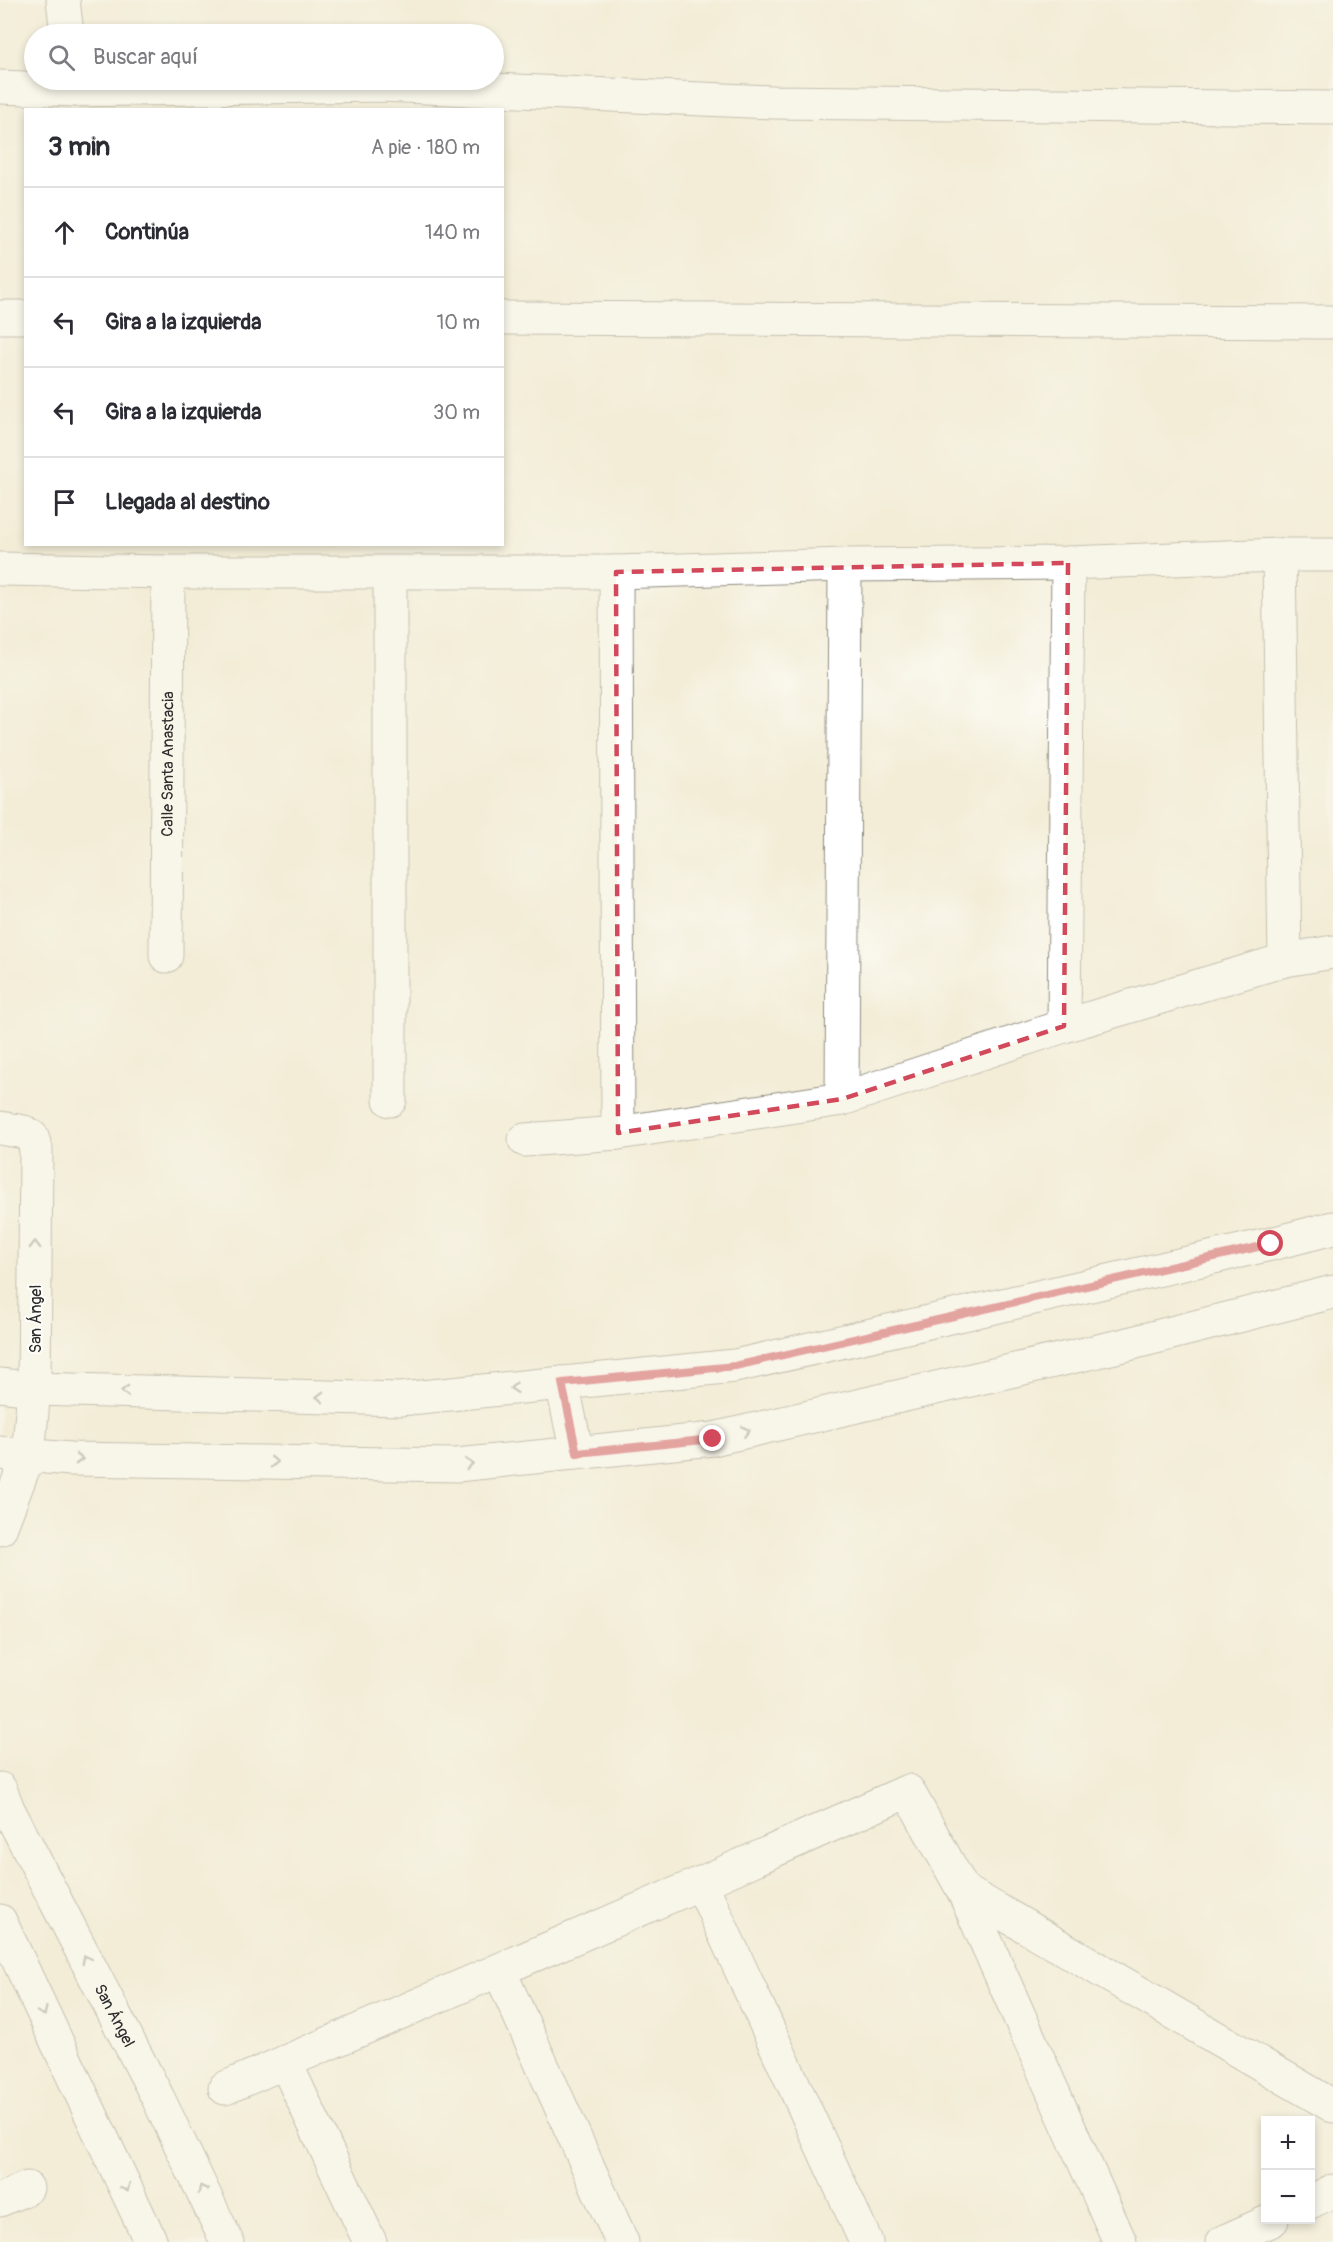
<!DOCTYPE html>
<html lang="es">
<head>
<meta charset="utf-8">
<style>
	:root { --surface:#fff; --page:#f7f7f7; --text:#2b2b33; --muted:#7c7c81; --line:#e1e1e2 }
	body { margin:0; font-family:Pangolin,sans-serif; background:var(--page); color:var(--text) }
	.controls { position:absolute; right:18px; bottom:18px; display:grid; overflow:hidden; border-radius:0px; box-shadow:0 3px 9px #0003 }
	.controls button { width:54px; height:54px; display:grid; place-items:center; padding:0; border:0; border-bottom:2px solid var(--line); background:var(--surface); color:var(--text); font:30px sans-serif }
	.stop { position:absolute; width:18px; height:18px; margin:-14px; border:4px solid #d1495b; border-radius:50%; background:#fff }
	.stop.end { background:#d1495b; border-color:#fff; box-shadow:0 2px 6px #0008 }
	.list { margin:0; padding:0; list-style:none }
	h2 { display:flex; justify-content:space-between; align-items:center; height:78px; margin:0; padding:0 24px; font-size:26px }
	h2 small { font-size:20px; font-weight:400; color:var(--muted) }
	.list li { display:grid; grid-template-columns:39px 1fr auto; gap:18px; align-items:center; box-sizing:border-box; height:90px; padding:0 24px; border-top:2px solid var(--line) }
	.list b { display:block; font-size:22px; white-space:nowrap }
	.list em { font-size:20px; font-style:normal; color:var(--muted) }
	.icon { flex:none; width:33px; height:33px; fill:none; stroke:currentColor; stroke-width:2; stroke-linecap:round; stroke-linejoin:round }
	.map { position:relative; flex:none; width:1333px; height:2242px; overflow:hidden }
	.search { position:absolute; background:var(--surface); box-shadow:0 3px 9px #0003; left:24px; top:24px; width:480px; height:66px; display:flex; align-items:center; gap:15px; box-sizing:border-box; padding:0 21px; border-radius:33px; color:var(--muted); font-size:22px }
	.panel { position:absolute; background:var(--surface); box-shadow:0 3px 9px #0003; left:24px; top:108px; width:480px; height:438px; border-radius:0px }
	.map>svg:first-child { display:block }
</style>
</head>
<body>
<div class="map">
<svg width="1333" height="2242" viewBox="0 0 1333 2242">
	<rect width="100%" height="100%" fill="#fdfcf7"/>
	<filter id="ink" filterUnits="userSpaceOnUse"><feTurbulence type="fractalNoise" baseFrequency=".0167" numOctaves="2"/><feDisplacementMap in="SourceGraphic" scale="12" xChannelSelector="R" yChannelSelector="G"/><feConvolveMatrix kernelMatrix="1 2 1 2 8 2 1 2 1" color-interpolation-filters="sRGB"/></filter>
	<filter id="wash" filterUnits="userSpaceOnUse"><feTurbulence type="fractalNoise" baseFrequency=".008" numOctaves="4" result="noise"/><feDisplacementMap in="SourceGraphic" scale="24" xChannelSelector="R" yChannelSelector="G"/><feGaussianBlur stdDeviation="1.35" result="paint"/><feColorMatrix in="noise" values="0 0 0 0 0 0 0 0 0 0 0 0 0 0 0 0 0 1.4 0 .05"/><feComposite in="paint" operator="in"/></filter>
	<g filter="url(#wash)">
		<rect width="100%" height="100%" fill="#f3edd7"/>
	</g>
	<g filter="url(#ink)">
		<g fill="none" stroke-linecap="round" stroke-linejoin="round">
			<defs>
				<g id="minor">
					<path d="M 63,0 L 67,34"/>
					<path d="M 0,87 L 73,90 L 380,85 L 773,102 L 1333,108"/>
					<path d="M 0,317 L 26,317"/>
					<path d="M 502,318 L 1333,322"/>
					<path d="M 1279,555 L 1285,960"/>
					<path d="M 0,569 L 168,572 L 616,572 L 845,565 L 1068,563 L 1279,555 L 1333,555"/>
					<path d="M 616,572 L 618,1133"/>
					<path id="s1" d="M 166,956 L 168,572"/>
					<path d="M 1064,1026 L 1068,563"/>
					<path d="M 842,1099 L 845,565"/>
					<path d="M 390,1100 L 390,573"/>
					<path d="M 0,1128 L 24,1132 L 32,1137 L 36,1149 L 34,1389 L 28,1456 L 0,1529"/>
					<path d="M 525,1140 L 618,1133 L 842,1099 L 1064,1026 L 1285,960 L 1333,952"/>
					<path d="M 562,1383 L 577,1453"/>
					<path d="M 0,1385 L 34,1389 L 400,1399 L 735,1366 L 1271,1244 L 1333,1228"/>
					<path d="M 0,1453 L 70,1459 L 457,1465 L 713,1439 L 1124,1345 L 1333,1292"/>
					<path id="s2" d="M 0,1789 L 8,1809 L 158,2098 L 227,2242"/>
					<path d="M 701,1883 L 866,2242"/>
					<path d="M 963,1890 L 1333,2106"/>
					<path d="M 0,1921 L 151,2242"/>
					<path d="M 499,1970 L 622,2242"/>
					<path d="M 285,2062 L 370,2242"/>
					<path d="M 225,2088 L 701,1883 L 908,1791 L 963,1890 L 1120,2242"/>
					<path d="M 0,2200 L 27,2188"/>
					<path d="M 1310,2202 L 1333,2191"/>
					<path d="M 1223,2242 L 1272,2220"/>
				</g>
			</defs>
			<use href="#minor" stroke="#8f8c81" stroke-width="35"/>
			<use href="#minor" stroke="#fff" stroke-width="33"/>
		</g>
		<defs><path id="oneway-chevron" d="M-2-3.5L2.5 0L-2 3.5" fill="none" stroke-width="1.6" stroke-linecap="round" stroke-linejoin="round" transform="scale(1.5)"/></defs>
		<g stroke="#a0a0a0">
			<use href="#oneway-chevron" transform="translate(35 1245) rotate(-90)"/>
			<use href="#oneway-chevron" transform="translate(514 1388) rotate(175)"/>
			<use href="#oneway-chevron" transform="translate(125 1391) rotate(-179)"/>
			<use href="#oneway-chevron" transform="translate(320 1397) rotate(-179)"/>
			<use href="#oneway-chevron" transform="translate(746 1431) rotate(-13)"/>
			<use href="#oneway-chevron" transform="translate(79 1459) rotate(1)"/>
			<use href="#oneway-chevron" transform="translate(274 1462) rotate(1)"/>
			<use href="#oneway-chevron" transform="translate(469 1464) rotate(-6)"/>
			<use href="#oneway-chevron" transform="translate(86 1959) rotate(-117)"/>
			<use href="#oneway-chevron" transform="translate(43 2012) rotate(65)"/>
			<use href="#oneway-chevron" transform="translate(126 2188) rotate(65)"/>
			<use href="#oneway-chevron" transform="translate(202 2189) rotate(-116)"/>
		</g>
	</g>
	<g fill="none" stroke-linecap="round" stroke-linejoin="round" filter="url(#ink)">
		<path stroke="#d1495b" stroke-width="8" d="M 713,1439 L 577,1453 L 562,1383 L 735,1366 L 1271,1244"/>
	</g>
	<path d="M0 0H1333V2242H0ZM 1068,563 L 1064,1026 L 842,1099 L 618,1133 L 616,572 Z" fill="#f3edd7" fill-opacity=".55" fill-rule="evenodd"/>
	<path fill="none" stroke="#d1495b" stroke-width="4.5" stroke-dasharray="12 8" stroke-linejoin="round" d="M 1068,563 L 1064,1026 L 842,1099 L 618,1133 L 616,572 Z"/>
	<g text-anchor="middle" stroke-width="4.5" stroke-linejoin="round" paint-order="stroke">
		<g font-size="16" fill="#2b2b2b" stroke="#fdfcf7">
			<text dy="6" stroke="none"><textPath href="#s1" startOffset="192">Calle Santa Anastacia</textPath></text>
			<text transform="translate(35 1319) rotate(-90)" y="6">San Ángel</text>
			<text dy="6" stroke="none"><textPath href="#s2" startOffset="254">San Ángel</textPath></text>
		</g>
	</g>
</svg>
<div class="controls">
<button>+</button>
<button>−</button>
</div>
<div class="stop" style="left:1271px;top:1244px"></div>
<div class="stop end" style="left:713px;top:1439px"></div>
<div class="search"><svg class="icon" aria-label="search" viewBox="0 0 24 24"><circle cx="10" cy="10" r="6"/><path d="M15 15l6 6"/></svg>Buscar aquí</div>
<section class="panel">
<h2>3 min<small>A pie · 180 m</small></h2>
<ul class="list">
<li><svg class="icon" aria-label="ahead" viewBox="0 0 24 24"><path d="M12 20V5M6 11l6-6 6 6"/></svg><div><b>Continúa</b></div><em>140 m</em></li>
<li><svg class="icon" aria-label="left" viewBox="0 0 24 24"><path d="M17 20v-9H6M10 6l-5 5 5 5"/></svg><div><b>Gira a la izquierda</b></div><em>10 m</em></li>
<li><svg class="icon" aria-label="left" viewBox="0 0 24 24"><path d="M17 20v-9H6M10 6l-5 5 5 5"/></svg><div><b>Gira a la izquierda</b></div><em>30 m</em></li>
<li><svg class="icon" aria-label="arrive" viewBox="0 0 24 24"><path d="M6 21V4h12l-3 4 3 4H6"/></svg><div><b>Llegada al destino</b></div></li>
</ul>
</section>
</div>
</body>
</html>
